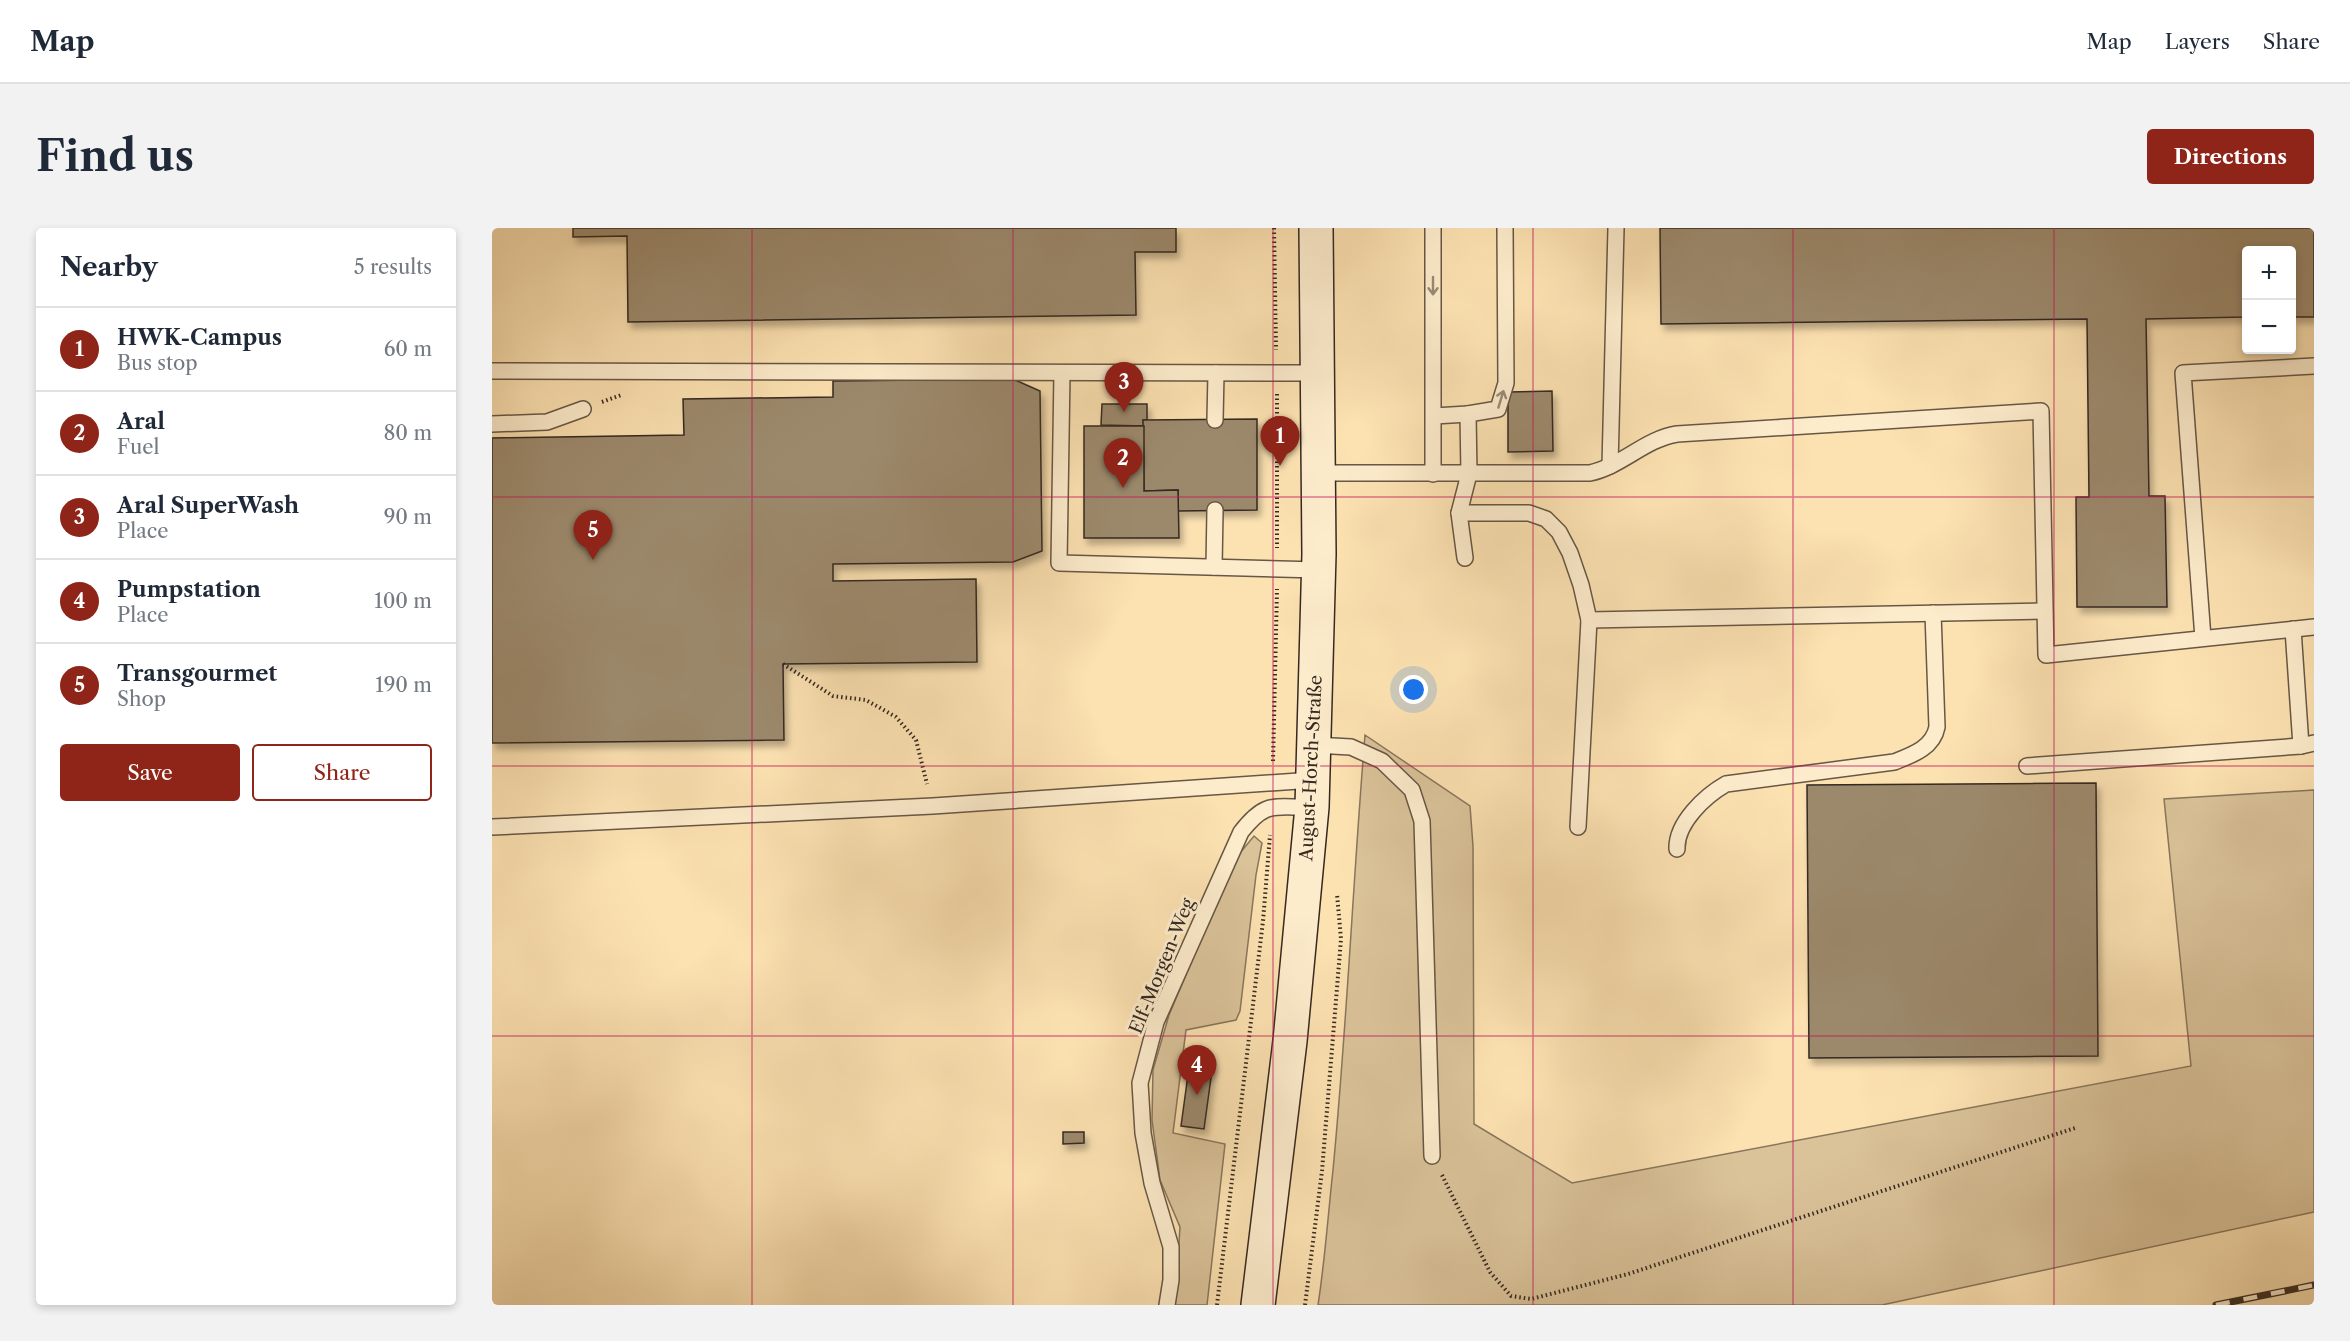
<!DOCTYPE html>
<html lang="en">
<head>
<meta charset="utf-8">
<style>
	:root { --surface:#fff; --page:#f2f2f3; --text:#1f2937; --muted:#747a83; --line:#e0e1e3; --accent:#8f2418 }
	body { margin:0; font-family:"Libre Caslon Text",serif; background:var(--page); color:var(--text) }
	.controls { position:absolute; right:18px; top:18px; display:grid; overflow:hidden; border-radius:6px; box-shadow:0 3px 9px #0003 }
	.controls button { width:54px; height:54px; display:grid; place-items:center; padding:0; border:0; border-bottom:2px solid var(--line); background:var(--surface); color:var(--text); font:30px sans-serif }
	.you { position:absolute; left:922px; top:462px; width:21px; height:21px; margin:-15px; border:4px solid #fff; border-radius:50%; background:#1a73e8; box-shadow:0 0 0 9px #1a73e833 }
	.badge { display:grid; place-items:center; width:39px; height:39px; border-radius:50%; background:var(--accent); color:#fff; font-size:20px; font-weight:700 }
	.pin { position:absolute; translate:-50% -50px; filter:drop-shadow(0 2px 3px #0008) }
	.pin::after { content:''; position:absolute; top:32px; width:21px; height:18px; background:inherit; clip-path:polygon(0 0,100% 0,50% 100%) }
	.list { margin:0; padding:0; list-style:none }
	h2 { display:flex; justify-content:space-between; align-items:center; height:78px; margin:0; padding:0 24px; font-size:26px }
	h2 small { font-size:20px; font-weight:400; color:var(--muted) }
	.list li { display:grid; grid-template-columns:39px 1fr auto; gap:18px; align-items:center; box-sizing:border-box; height:84px; padding:0 24px; border-top:2px solid var(--line) }
	.list b { display:block; font-size:22px; white-space:nowrap }
	.list p { margin:0; font-size:20px; white-space:nowrap; color:var(--muted) }
	.list em { font-size:20px; font-style:normal; color:var(--muted) }
	.actions { display:flex; gap:12px; padding:18px 24px }
	.actions a { flex:1; padding:14px 0; border:2px solid var(--accent); border-radius:6px; text-align:center; font-size:21px; color:var(--accent) }
	.actions .main { background:var(--accent); color:#fff }
	.map { position:relative; flex:none; width:1822px; height:1077px; overflow:hidden; border-radius:6px }
	header { display:flex; align-items:center; gap:36px; box-sizing:border-box; height:84px; padding:0 30px; background:var(--surface); border-bottom:2px solid var(--line) }
	header strong { font-size:28px }
	nav { display:flex; gap:33px; margin-inline-start:auto; font-size:21px }
	.intro { display:flex; align-items:center; justify-content:space-between; box-sizing:border-box; height:144px; padding:0 36px }
	h1 { margin:0; font-size:42px }
	.button { padding:15px 27px; border-radius:6px; background:var(--accent); color:#fff; font-size:21px; font-weight:700 }
	main { display:flex; gap:36px; padding:0 36px }
	aside { flex:1; background:var(--surface); border-radius:6px; box-shadow:0 3px 9px #0003 }
	.map>svg:first-child { display:block }
</style>
</head>
<body>
<header>
<strong>Map</strong>
<nav><a>Map</a><a>Layers</a><a>Share</a></nav>
</header>
<div class="intro"><h1>Find us</h1><a class="button">Directions</a></div>
<main>
<aside>
<h2>Nearby<small>5 results</small></h2>
<ul class="list">
<li><span class="badge">1</span><div><b>HWK-Campus</b><p>Bus stop</p></div><em>60 m</em></li>
<li><span class="badge">2</span><div><b>Aral</b><p>Fuel</p></div><em>80 m</em></li>
<li><span class="badge">3</span><div><b>Aral SuperWash</b><p>Place</p></div><em>90 m</em></li>
<li><span class="badge">4</span><div><b>Pumpstation</b><p>Place</p></div><em>100 m</em></li>
<li><span class="badge">5</span><div><b>Transgourmet</b><p>Shop</p></div><em>190 m</em></li>
</ul>
<div class="actions"><a class="main">Save</a><a>Share</a></div>
</aside>
<div class="map">
<svg width="1822" height="1077" viewBox="0 0 1822 1077">
	<defs>
		<filter id="shadow"><feDropShadow dx="3.5" dy="6" stdDeviation="3" flood-color="#0004"/></filter>
	</defs>
	<rect width="100%" height="100%" fill="#fce1b1"/>
	<filter id="stains"><feTurbulence type="fractalNoise" baseFrequency=".00333" numOctaves="4"/><feColorMatrix values="0 0 0 0 .2 0 0 0 0 .09 0 0 0 0 .02 0 0 0 .5 -.17"/></filter>
	<radialGradient id="worn" r=".72"><stop offset=".6" stop-color="#630" stop-opacity="0"/><stop offset="1" stop-color="#630" stop-opacity=".3"/></radialGradient>
	<g fill="#dac299" stroke="#88765d" stroke-width="1.5">
		<path d="M 873,507 L 978,578 L 981,618 L 982,896 L 1080,955 L 1699,838 L 1672,571 L 1822,562 L 1822,984 L 1390,1077 L 826,1077 C 833,1032 836,987 841,942 C 855,797 861,652 873,507 Z"/>
		<path d="M 762,608 L 770,615 L 764,647 L 748,783 L 744,792 L 694,802 L 681,905 L 733,916 L 715,1077 L 683,1077 L 688,999 L 668,952 L 660,892 L 661,842 L 677,787 L 743,631 Z"/>
	</g>
	<g fill="#9c896c" stroke="#352921" stroke-width="1.5" filter="url(#shadow)">
		<path d="M 81,0 L 684,0 L 684,24 L 643,24 L 644,87 L 136,94 L 135,8 L 81,9 Z"/>
		<path d="M 1168,0 L 1822,0 L 1822,89 L 1800,89 L 1800,22 L 1754,22 L 1754,89 L 1654,91 L 1657,268 L 1673,268 L 1675,379 L 1585,379 L 1584,269 L 1597,269 L 1595,91 L 1169,96 Z"/>
		<path d="M 521,151 L 548,163 L 550,323 L 521,334 L 341,336 L 341,353 L 484,351 L 485,434 L 291,436 L 292,512 L 0,515 L 0,210 L 192,207 L 191,171 L 341,169 L 341,153 Z"/>
		<path d="M 1060,163 L 1061,223 L 1016,224 L 1016,164 Z"/>
		<path d="M 610,176 L 655,176 L 655,192 L 651,192 L 652,198 L 609,197 Z"/>
		<path d="M 765,191 L 765,282 L 686,283 L 686,262 L 652,263 L 651,192 Z"/>
		<path d="M 592,198 L 652,198 L 652,263 L 686,262 L 687,310 L 592,310 Z"/>
		<path d="M 1604,555 L 1606,828 L 1317,830 L 1315,557 Z"/>
		<path d="M 698,832 L 721,835 L 712,901 L 689,898 Z"/>
		<path d="M 571,904 L 592,904 L 592,915 L 571,916 Z"/>
	</g>
	<g fill="none" stroke-linecap="round" stroke-linejoin="round">
		<defs>
			<g id="service">
				<path d="M 0,143 L 826,145"/>
				<path d="M 570,145 L 567,335 L 827,342"/>
				<path d="M 942,188 L 976,186"/>
				<path d="M 723,192 L 724,145"/>
				<path d="M 0,196 L 55,194 L 91,181"/>
				<path d="M 1118,238 L 1124,0"/>
				<path d="M 827,245 L 1098,245 C 1130,238 1153,211 1185,206 L 1549,183 L 1554,427 L 1822,399"/>
				<path d="M 941,246 L 941,0"/>
				<path d="M 967,285 L 1037,285 L 1054,291 L 1067,304 L 1078,325 L 1089,357 L 1097,392 L 1086,599"/>
				<path d="M 973,330 L 967,285 L 977,246 L 976,186 L 1006,181 L 1014,155 L 1013,0"/>
				<path d="M 722,339 L 723,282"/>
				<path d="M 1097,392 L 1551,383"/>
				<path d="M 1801,401 L 1809,518"/>
				<path d="M 1711,410 L 1691,145 L 1822,138"/>
				<path d="M 822,517 L 859,519 L 890,533 L 920,562 L 930,593 L 940,928"/>
				<path d="M 1535,538 L 1809,518 L 1822,515"/>
				<path d="M 0,599 L 441,578 L 821,552"/>
				<path d="M 1185,621 C 1184,595 1213,568 1234,556 L 1402,534 C 1420,527 1441,520 1445,499 L 1441,385"/>
				<path d="M 675,1077 L 679,1052 L 679,1019 L 660,955 L 651,905 L 648,855 L 664,794 L 749,604 C 774,572 781,580 820,579"/>
			</g>
			<path id="secondary" d="M 766,1077 L 798,813 L 820,579 L 827,326 L 824,0"/>
		</defs>
		<use href="#service" stroke="#675745" stroke-width="18"/>
		<use href="#secondary" stroke="#352921" stroke-width="36"/>
		<g stroke="#352921" stroke-width="4" stroke-dasharray="1.5 3" stroke-linecap="butt">
			<path d="M 782,0 L 784,122"/>
			<path d="M 785,166 L 785,320"/>
			<path d="M 110,174 L 129,167"/>
			<path d="M 291,436 L 341,468 L 374,472 L 404,489 L 424,512 L 435,556"/>
			<path d="M 781,533 L 785,361"/>
			<path d="M 950,947 L 998,1044 L 1019,1068 L 1039,1071 L 1136,1046 L 1583,900"/>
			<path d="M 725,1077 L 771,693 L 778,607"/>
			<path d="M 813,1077 L 830,943 L 849,711 L 845,666"/>
		</g>
		<use href="#service" stroke="#fdeccc" stroke-width="15"/>
		<use href="#secondary" stroke="#fdeccc" stroke-width="33"/>
		<defs>
			<path id="rail" d="M 1724,1077 L 1822,1057"/>
		</defs>
		<use href="#rail" stroke="#352921" stroke-width="7"/>
		<use href="#rail" stroke="#fdeccc" stroke-width="4.5" stroke-dasharray="14" stroke-linecap="butt"/>
	</g>
	<defs><path id="oneway-shaft" d="M-6 0H5M1.5-3L5.5 0L1.5 3" fill="none" stroke-width="1.6" stroke-linecap="round" stroke-linejoin="round" transform="scale(1.5)"/></defs>
	<g stroke="#998a76">
		<use href="#oneway-shaft" transform="translate(941 58) rotate(90)"/>
		<use href="#oneway-shaft" transform="translate(1009 171) rotate(-73)"/>
	</g>
	<path fill="none" stroke="#c2185b" stroke-width="1.5" stroke-opacity="0.55" d="M 260,0 L 260,1077M 521,0 L 521,1077M 781,0 L 781,1077M 1041,0 L 1041,1077M 1301,0 L 1301,1077M 1562,0 L 1562,1077M 0,269 L 1822,269M 0,538 L 1822,538M 0,808 L 1822,808"/>
	<g text-anchor="middle" stroke-width="6" stroke-linejoin="round" paint-order="stroke">
		<g font-size="18" fill="#352921" stroke="#fdeccc">
			<text transform="translate(819 540) rotate(-87)" y="6">August-Horch-Straße</text>
			<text transform="translate(670 738) rotate(-68)" y="6">Elf-Morgen-Weg</text>
		</g>
	</g>
	<rect width="100%" height="100%" filter="url(#stains)"/>
	<rect width="100%" height="100%" fill="url(#worn)"/>
</svg>
<div class="controls">
<button>+</button>
<button>−</button>
</div>
<div class="you"></div>
<div class="pin badge" style="left:788px;top:238px">1</div>
<div class="pin badge" style="left:631px;top:260px">2</div>
<div class="pin badge" style="left:632px;top:184px">3</div>
<div class="pin badge" style="left:705px;top:867px">4</div>
<div class="pin badge" style="left:101px;top:332px">5</div>
</div>
</main>
</body>
</html>
